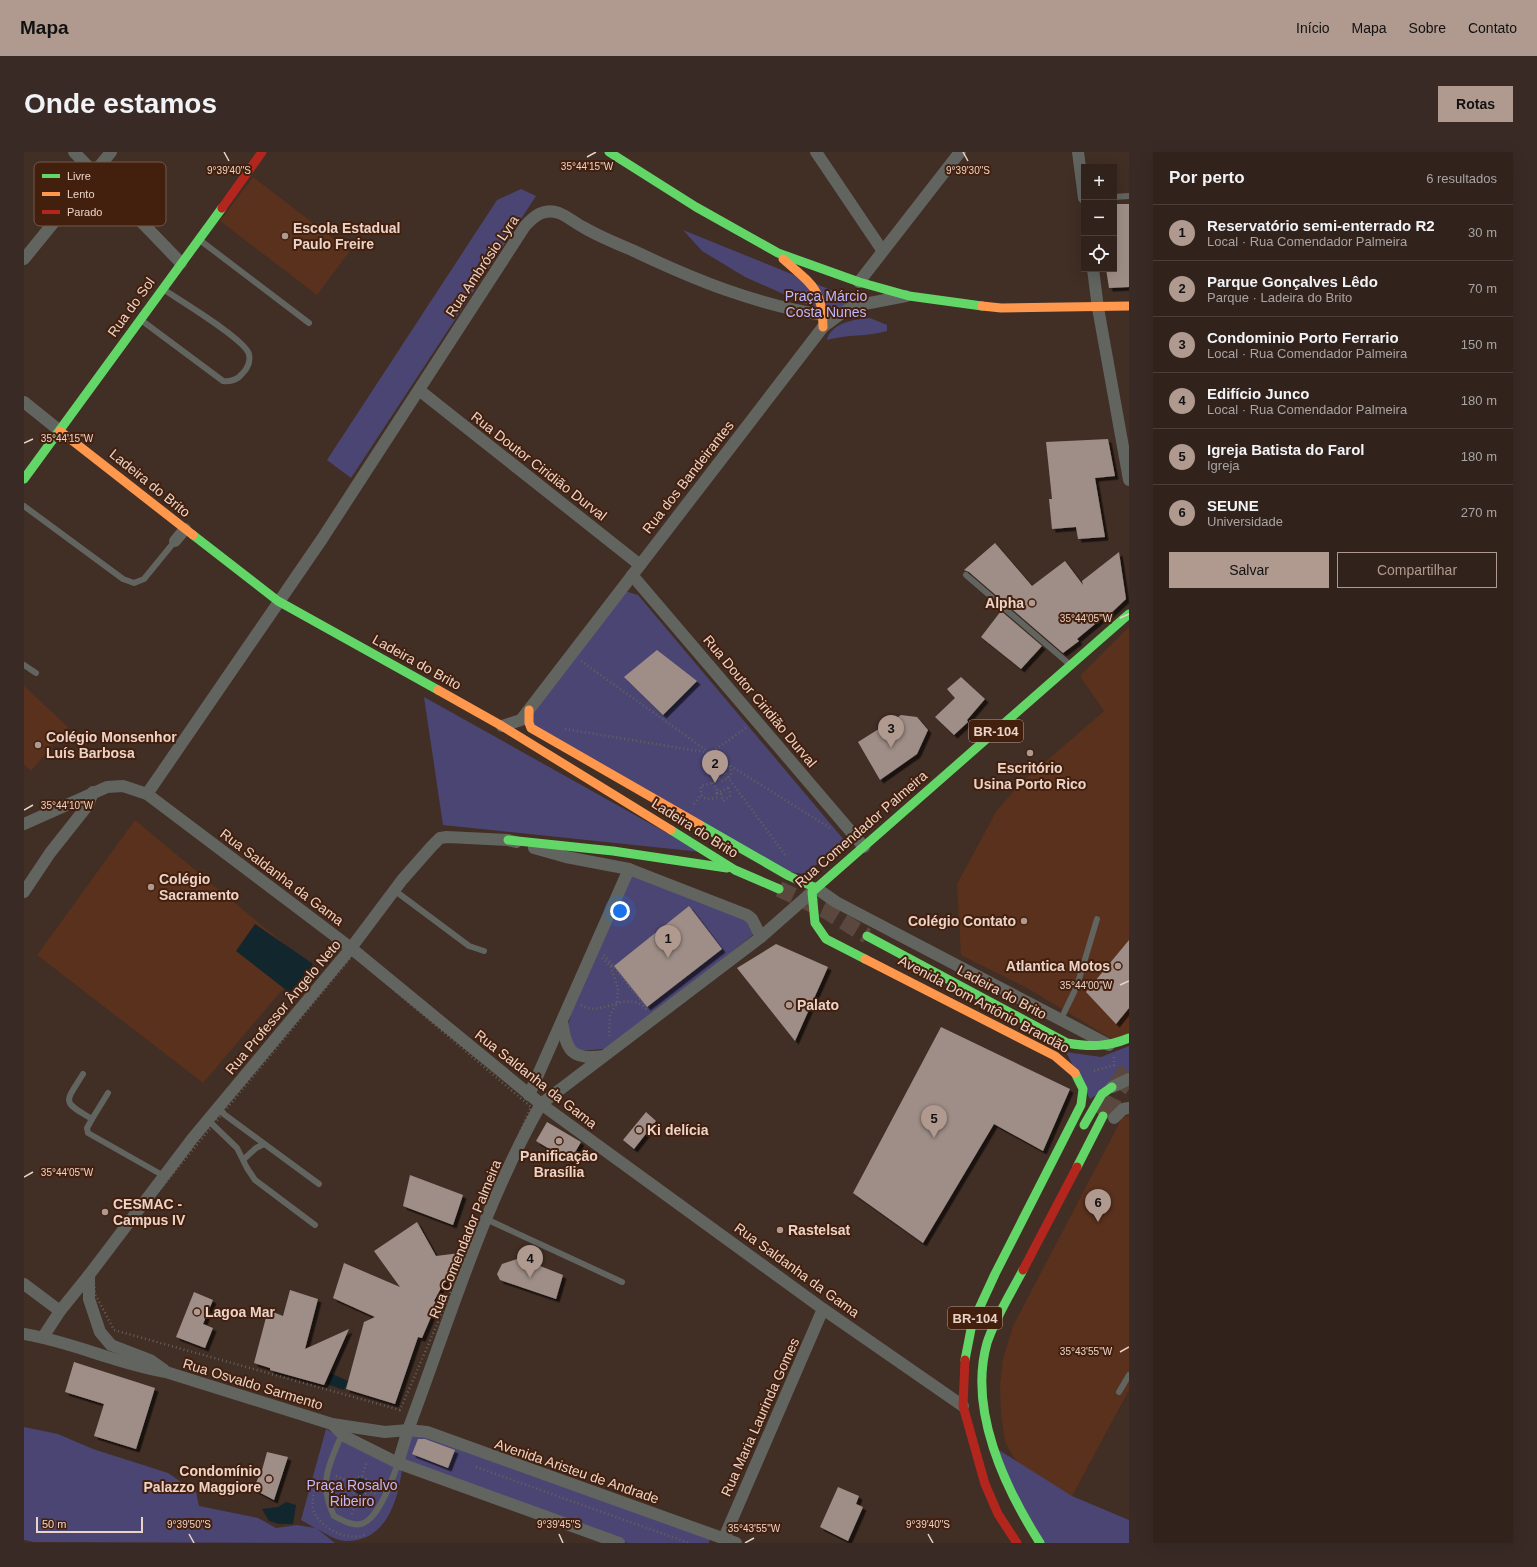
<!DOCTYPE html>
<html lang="pt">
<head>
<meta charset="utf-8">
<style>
	:root { --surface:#31221c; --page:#392a25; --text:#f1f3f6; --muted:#a8a4a3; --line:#4c3f3b; --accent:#b0998f }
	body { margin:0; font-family:Arial,sans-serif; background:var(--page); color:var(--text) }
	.controls { position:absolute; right:12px; top:12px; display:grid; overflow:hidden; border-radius:0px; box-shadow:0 4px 16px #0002 }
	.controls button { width:36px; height:36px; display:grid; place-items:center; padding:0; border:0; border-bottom:1px solid var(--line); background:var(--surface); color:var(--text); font:20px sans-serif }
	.scale { position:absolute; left:12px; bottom:10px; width:107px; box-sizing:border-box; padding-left:4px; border:2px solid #ebd3c8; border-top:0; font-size:11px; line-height:14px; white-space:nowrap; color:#ebd3c8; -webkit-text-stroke:3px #43200e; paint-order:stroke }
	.you { position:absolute; left:596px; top:759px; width:14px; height:14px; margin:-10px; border:3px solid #fff; border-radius:50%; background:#1a73e8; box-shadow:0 0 0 6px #1a73e833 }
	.badge { display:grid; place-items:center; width:26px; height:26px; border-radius:50%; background:var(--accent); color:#111; font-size:13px; font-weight:700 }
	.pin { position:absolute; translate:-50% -33px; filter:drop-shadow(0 1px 2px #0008) }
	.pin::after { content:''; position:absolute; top:21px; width:14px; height:12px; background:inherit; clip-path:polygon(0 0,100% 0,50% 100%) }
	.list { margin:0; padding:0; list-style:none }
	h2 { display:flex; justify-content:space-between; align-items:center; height:52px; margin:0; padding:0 16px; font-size:17px }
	h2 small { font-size:13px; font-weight:400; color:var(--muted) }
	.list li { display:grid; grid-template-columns:26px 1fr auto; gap:12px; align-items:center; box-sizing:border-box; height:56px; padding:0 16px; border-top:1px solid var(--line) }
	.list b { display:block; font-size:15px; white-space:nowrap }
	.list p { margin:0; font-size:13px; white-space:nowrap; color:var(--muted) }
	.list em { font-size:13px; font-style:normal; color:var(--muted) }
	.actions { display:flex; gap:8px; padding:12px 16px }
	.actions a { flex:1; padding:9px 0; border:1px solid var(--accent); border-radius:0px; text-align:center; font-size:14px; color:var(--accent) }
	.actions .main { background:var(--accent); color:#111 }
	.icon { flex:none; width:22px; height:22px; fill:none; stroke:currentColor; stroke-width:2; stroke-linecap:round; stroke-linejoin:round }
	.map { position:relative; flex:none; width:1105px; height:1391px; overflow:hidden; border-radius:0px }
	header { display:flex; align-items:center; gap:24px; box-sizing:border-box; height:56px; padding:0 20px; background:var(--accent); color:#111 }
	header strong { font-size:19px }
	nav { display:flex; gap:22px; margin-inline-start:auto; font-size:14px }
	.intro { display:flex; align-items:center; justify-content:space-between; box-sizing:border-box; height:96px; padding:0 24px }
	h1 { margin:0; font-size:28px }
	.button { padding:10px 18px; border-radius:0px; background:var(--accent); color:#111; font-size:14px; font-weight:700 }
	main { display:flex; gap:24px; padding:0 24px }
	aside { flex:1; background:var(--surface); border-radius:0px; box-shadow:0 4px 16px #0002 }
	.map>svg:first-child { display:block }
</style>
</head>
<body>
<header>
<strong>Mapa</strong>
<nav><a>Início</a><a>Mapa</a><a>Sobre</a><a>Contato</a></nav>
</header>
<div class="intro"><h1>Onde estamos</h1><a class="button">Rotas</a></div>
<main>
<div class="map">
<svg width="1105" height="1391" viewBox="0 0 1105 1391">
	<defs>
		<filter id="shadow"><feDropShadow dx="3.5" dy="3.5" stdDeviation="0" flood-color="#0009"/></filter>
	</defs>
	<rect width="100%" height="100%" fill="#412e25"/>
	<g fill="#59311d">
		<path d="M 229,25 L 326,99 L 293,143 L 196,69 Z"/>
		<path d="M 1105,475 L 1105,884 L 1093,890 L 1003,836 L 937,803 L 933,732 L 973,658 L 997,631 L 1080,559 L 1056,524 Z"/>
		<path d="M 0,534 L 44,575 L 7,619 L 0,612 Z"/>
		<path d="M 111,668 L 282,810 L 179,931 L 13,803 Z"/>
		<path d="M 1105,963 L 1105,1238 L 1048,1344 L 1007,1325 L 990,1306 L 981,1290 L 977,1262 L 976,1232 L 979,1207 L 989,1174 L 1098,966 Z"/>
	</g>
	<g fill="#4b4573">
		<path d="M 497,37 L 512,44 L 327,326 L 303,308 L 473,48 Z"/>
		<path d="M 659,78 L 844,153 L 812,163 L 791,164 L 789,155 L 721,125 L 678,99 Z"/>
		<path d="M 846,166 L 863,173 L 863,179 C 844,185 823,182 803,188 C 807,171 831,167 846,166 Z"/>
		<path d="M 601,439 L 614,443 L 821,689 L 781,722 L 764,720 L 507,573 L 502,557 Z"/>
		<path d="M 400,545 L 677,700 L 419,673 Z"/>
		<path d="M 608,719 L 725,766 L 730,782 L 588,896 L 557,899 L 547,894 L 544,873 L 556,831 Z"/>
		<path d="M 1105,894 L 1105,922 L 1066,947 L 1042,900 L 1077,905 Z"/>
		<path d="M 392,1273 L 687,1383 L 685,1391 L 604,1391 L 378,1311 Z"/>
		<path d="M 0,1275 L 34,1282 L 69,1297 L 144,1321 L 172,1340 L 175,1354 L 234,1366 L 252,1376 L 273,1373 L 291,1376 L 277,1368 L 302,1277 L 357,1308 L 378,1317 C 374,1350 361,1391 320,1389 C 311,1388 300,1381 292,1376 L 311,1391 L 10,1390 L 0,1388 Z"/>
		<path d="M 970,1295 L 1048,1344 L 1105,1368 L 1105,1391 L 1016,1391 Z"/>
	</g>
	<g fill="#11262d">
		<path d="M 231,772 L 289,812 L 266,841 L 212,799 Z"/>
		<path d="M 306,1221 L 324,1229 L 320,1238 L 303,1232 Z"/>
		<circle cx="336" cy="1334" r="8"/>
		<path d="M 262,1350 L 272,1353 L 269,1372 L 255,1372 L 245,1369 L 238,1357 L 254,1355 Z"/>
	</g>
	<g fill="#9e8e87" filter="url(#shadow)">
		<path d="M 1090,52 L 1105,52 L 1105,135 L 1085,136 L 1082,117 L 1090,117 Z"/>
		<path d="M 1084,287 L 1091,324 L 1071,326 L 1081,385 L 1054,387 L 1052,375 L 1028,377 L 1025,347 L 1028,347 L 1022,290 Z"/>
		<path d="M 971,391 L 1008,434 L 1041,409 L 1059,433 L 1058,429 L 1095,400 L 1102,447 L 1084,464 L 1083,462 L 1053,487 L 1055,489 L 1039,501 L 945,420 L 940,418 Z"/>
		<path d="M 977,459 L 1018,494 L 997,517 L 957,485 Z"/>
		<path d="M 633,498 L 673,529 L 639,563 L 600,525 Z"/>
		<path d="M 937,525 L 961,547 L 943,568 L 944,570 L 930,583 L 911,565 L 931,546 L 923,537 Z"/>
		<path d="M 877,563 L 893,565 L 904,578 L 893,602 L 856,628 L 834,590 Z"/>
		<path d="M 665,754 L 698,797 L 623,855 L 590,814 Z"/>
		<path d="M 1105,788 L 1105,856 L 1092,872 L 1062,840 Z"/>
		<path d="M 752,792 L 804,815 L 771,889 L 713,816 Z"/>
		<path d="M 917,875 L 1046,937 L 1019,999 L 970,972 L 899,1091 L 829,1041 Z"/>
		<path d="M 622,960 L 632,969 L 610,997 L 599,988 Z"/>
		<path d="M 523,970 L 557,990 L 546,1009 L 512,989 Z"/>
		<path d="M 386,1023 L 439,1043 L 429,1073 L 379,1054 Z"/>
		<path d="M 393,1070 L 412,1104 L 436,1101 L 410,1149 L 413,1151 L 398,1186 L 394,1185 L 371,1252 L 322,1237 L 340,1170 L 351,1165 L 309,1146 L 320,1111 L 376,1135 L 350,1099 Z"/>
		<path d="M 496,1106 L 539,1123 L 532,1147 L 476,1128 L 473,1122 L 478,1112 Z"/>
		<path d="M 266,1138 L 294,1147 L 281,1197 L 325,1177 L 300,1233 L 246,1218 L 246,1216 L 230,1211 L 244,1158 L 259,1164 Z"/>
		<path d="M 170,1140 L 189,1148 L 179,1172 L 189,1176 L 181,1196 L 152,1185 Z"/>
		<path d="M 50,1210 L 131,1236 L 112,1297 L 70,1284 L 80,1252 L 41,1240 Z"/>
		<path d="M 394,1287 L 401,1287 L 431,1298 L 424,1316 L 388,1302 Z"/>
		<path d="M 243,1300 L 264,1305 L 250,1348 L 229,1337 L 238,1318 Z"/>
		<path d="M 814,1335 L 835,1344 L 832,1352 L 839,1355 L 824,1389 L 796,1375 Z"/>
	</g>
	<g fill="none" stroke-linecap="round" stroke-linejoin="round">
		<path stroke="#5a473d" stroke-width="16" stroke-dasharray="16 8" stroke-linecap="butt" d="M 755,737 L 802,759 L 843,784"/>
		<path stroke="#5a473d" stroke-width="21" stroke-dasharray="21 10" stroke-linecap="butt" d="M 1079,964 L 1091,939 L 1105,919"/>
		<g stroke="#65625d" stroke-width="2.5" stroke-dasharray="1 3" stroke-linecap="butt">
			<path d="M 557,509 L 686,601 L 762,704"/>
			<path d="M 722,576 L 686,601 L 806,676"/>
			<path d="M 541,577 L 686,601"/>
			<path d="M 688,631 L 694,625 L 692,619 L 696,614 L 704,612 L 707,616 L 707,623 L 700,629 L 697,629 L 694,625"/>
			<path d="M 688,631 L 693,637 L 693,645 C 687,648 682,648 677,643 L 677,634 Z"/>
			<path d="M 704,636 L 706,639 L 706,644 L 699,649 L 697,642 L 693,641 Z"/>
			<path d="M 670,652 L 677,643"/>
			<path d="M 329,803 L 507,955 L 376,1258 L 90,1178 L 71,1142 L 69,1119 Z"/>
			<path d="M 580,803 L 623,856"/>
			<path d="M 578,806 L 587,815 L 594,837 L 593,851 L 586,863 L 585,884"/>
			<path d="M 557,853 C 578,867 603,835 623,858"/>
			<path d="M 1070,919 L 1090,913 L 1090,905"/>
			<path d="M 452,1315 L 665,1391"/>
			<path d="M 312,1324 L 327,1330"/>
			<path d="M 338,1324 L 343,1309"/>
			<circle cx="336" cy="1334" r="9"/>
			<path d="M 291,1335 C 289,1343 287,1355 291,1362 C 298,1377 327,1391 342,1382"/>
			<path d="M 343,1338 L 352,1342"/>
			<path d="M 328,1362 L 335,1343"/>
		</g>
		<g stroke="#626460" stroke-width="6">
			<path d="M 1090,45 L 1105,44"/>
			<path d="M 177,89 L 285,171"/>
			<path d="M 117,168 L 199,229 C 207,230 213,228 218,222 C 223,217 227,210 225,202 C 221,187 155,148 139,137"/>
			<path d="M 0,354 L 99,427 L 110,431 L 120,427 L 151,389"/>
			<path d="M 942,423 L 1044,511"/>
			<path d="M 0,513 L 12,521"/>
			<path d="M 370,738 L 445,794 L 460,799"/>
			<path d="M 1037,867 L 1053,834 L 1073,767"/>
			<path d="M 59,922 C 41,951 37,949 68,967 L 63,976 L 64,981 L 140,1024"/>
			<path d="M 193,957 L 295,1032"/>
			<path d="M 68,967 L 84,941"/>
			<path d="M 184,968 L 213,996 L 223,1016 L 231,1028 L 291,1073"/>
			<path d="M 220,1007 L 232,996 L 240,992"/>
			<path d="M 462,1067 L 598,1130"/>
			<path d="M 1095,1240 L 1105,1223"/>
			<path d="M 318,1282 C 305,1313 294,1331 310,1364 C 318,1368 328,1374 337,1372 C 354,1368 369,1326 374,1311"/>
		</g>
		<g stroke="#626460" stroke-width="12">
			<path d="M 50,0 L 157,111"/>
			<path d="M 792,0 L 858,98"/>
			<path d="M 1054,0 L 1060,46"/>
			<path d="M 0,107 L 87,0"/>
			<path d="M 1069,117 L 1074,156 L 1105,328"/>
			<path d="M 835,130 L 936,0"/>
			<path d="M 395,238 L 616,413"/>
			<path d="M 0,250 L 36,279"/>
			<path d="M 151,389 L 161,377"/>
			<path d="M 608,423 L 840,695"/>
			<path d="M 478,574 L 497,568 L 799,175 L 818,161 L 830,154 L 882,144"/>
			<path d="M 123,642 L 298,387 L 501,74 C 511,63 520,56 535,61 C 543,64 551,71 559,75 C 574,84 591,91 608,98 C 671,128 730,152 799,163"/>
			<path d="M 0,672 L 83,635 L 99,634 L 123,642 L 327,796 L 517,952 L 799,1157 L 939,1254"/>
			<path d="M 510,696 L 542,705 L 605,717 L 723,763 L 728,767 L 737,785"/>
			<path d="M 792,736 L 812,750 L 1085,893"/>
			<path d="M 0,740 L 26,701 L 64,653 L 69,640"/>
			<path d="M 538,869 C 542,898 547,909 580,904"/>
			<path d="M 1088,935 L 1105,927"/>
			<path d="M 505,943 L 605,717"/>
			<path d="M 1090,966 L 1099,957 L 1105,956"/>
			<path d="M 65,1123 L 65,1147 L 76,1180 L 87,1193 L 126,1208 L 140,1218"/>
			<path d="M 0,1132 L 36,1159"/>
			<path d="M 0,1182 C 49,1190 93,1212 142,1220 L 308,1272 L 361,1280 L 384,1278 L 403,1280 L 712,1391"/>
			<path d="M 19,1185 L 36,1159 L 65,1123 L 168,987 L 327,796 L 378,728 L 408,694 L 416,686 L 423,685 L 484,688 L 492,690"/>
			<path d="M 308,1272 L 322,1285 L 374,1311 L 595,1391"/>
			<path d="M 374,1311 L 384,1278 C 425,1169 459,1054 517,952 L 737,785 L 788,740"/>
			<path d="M 700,1386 L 799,1157"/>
		</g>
		<g stroke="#63d668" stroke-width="9">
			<path d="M 585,0 L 672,55 L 754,101 L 835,130 L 885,144 L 958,154"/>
			<path d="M 0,327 L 198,56"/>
			<path d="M 169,383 L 254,449 L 414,538"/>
			<path d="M 676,673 L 765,724 L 792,736"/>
			<path d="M 647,678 L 711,718 L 755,737"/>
			<path d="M 484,688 L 589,699 L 703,716"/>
			<path d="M 843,784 L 1043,891 C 1065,895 1084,895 1105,886"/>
			<path d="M 841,807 L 802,787 L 791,771 L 788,740 L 1105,462"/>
			<path d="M 1060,973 L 1078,942 L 1088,935"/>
			<path d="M 1053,1015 L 1079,964"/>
			<path d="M 999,1118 C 987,1141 971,1166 963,1191 C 944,1258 981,1336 1016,1391"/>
			<path d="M 941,1208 L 948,1172 L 971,1122 L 1057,953 L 1059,937 L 1051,921"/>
		</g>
		<g stroke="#ff974d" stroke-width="9">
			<path d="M 759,107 C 786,131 799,136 799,175"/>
			<path d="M 958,154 L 977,156 L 1105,154"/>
			<path d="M 36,279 L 169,383"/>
			<path d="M 414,538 L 478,574 L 647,678"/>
			<path d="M 505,558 L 505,571 L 507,576 L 676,673"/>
			<path d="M 841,807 L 1031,904 L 1051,921"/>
		</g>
		<g stroke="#b3261e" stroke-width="9">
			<path d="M 198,56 L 238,0"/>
			<path d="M 999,1118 L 1053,1015"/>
			<path d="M 941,1208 L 939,1254 L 961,1332 L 974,1362 L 993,1391"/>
		</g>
	</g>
	<path fill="none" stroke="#ebd3c8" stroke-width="1.5" d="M 200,0 L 205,9M 939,0 L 944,9M 563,5 L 572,0M 0,291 L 9,287M 1096,466 L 1105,462M 0,658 L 9,653M 1096,833 L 1105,829M 0,1025 L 9,1020M 1096,1200 L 1105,1195M 165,1382 L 170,1391M 535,1382 L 539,1391M 904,1382 L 909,1391M 721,1391 L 730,1386"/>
	<g fill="#b0998f" stroke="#43200e" stroke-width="1.5">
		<circle cx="261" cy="84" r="4"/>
		<circle cx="1008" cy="451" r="4"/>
		<circle cx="14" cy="593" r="4"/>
		<circle cx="1006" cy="601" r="4"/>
		<circle cx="127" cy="735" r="4"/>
		<circle cx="1000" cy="769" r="4"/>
		<circle cx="1094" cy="814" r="4"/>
		<circle cx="765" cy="853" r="4"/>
		<circle cx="615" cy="978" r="4"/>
		<circle cx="535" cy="989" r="4"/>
		<circle cx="81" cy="1060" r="4"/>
		<circle cx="756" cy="1078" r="4"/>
		<circle cx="173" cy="1160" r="4"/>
		<circle cx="245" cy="1327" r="4"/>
	</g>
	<g text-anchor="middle" stroke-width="4" stroke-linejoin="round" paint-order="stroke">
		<g fill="#43200e" stroke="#b99d90" stroke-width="1">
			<rect x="945" y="568" width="54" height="22" rx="3"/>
			<rect x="924" y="1155" width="54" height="22" rx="3"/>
		</g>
		<g font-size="13" font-weight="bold" fill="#ebd3c8">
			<text x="972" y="584">BR-104</text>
			<text x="951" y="1171">BR-104</text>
		</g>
		<g font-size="14" font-weight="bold" fill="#ebd3c8" stroke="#43200e" text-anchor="start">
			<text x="269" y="81">Escola Estadual<tspan x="269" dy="16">Paulo Freire</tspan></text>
			<text x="1000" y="456" text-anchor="end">Alpha</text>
			<text x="22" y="590">Colégio Monsenhor<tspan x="22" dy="16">Luís Barbosa</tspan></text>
			<text x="1006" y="621" text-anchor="middle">Escritório<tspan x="1006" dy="16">Usina Porto Rico</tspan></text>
			<text x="135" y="732">Colégio<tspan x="135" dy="16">Sacramento</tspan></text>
			<text x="992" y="774" text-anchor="end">Colégio Contato</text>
			<text x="1086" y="819" text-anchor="end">Atlantica Motos</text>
			<text x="773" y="858">Palato</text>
			<text x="623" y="983">Ki delícia</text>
			<text x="535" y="1009" text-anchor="middle">Panificação<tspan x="535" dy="16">Brasília</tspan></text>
			<text x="89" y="1057">CESMAC -<tspan x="89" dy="16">Campus IV</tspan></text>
			<text x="764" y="1083">Rastelsat</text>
			<text x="181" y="1165">Lagoa Mar</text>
			<text x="237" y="1324" text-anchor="end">Condomínio<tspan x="237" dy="16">Palazzo Maggiore</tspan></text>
		</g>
		<g font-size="14" fill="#ebd3c8" stroke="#43200e">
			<text transform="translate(458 114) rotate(-56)" y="5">Rua Ambrósio Lyra</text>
			<text transform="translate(107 155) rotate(-54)" y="5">Rua do Sol</text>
			<text transform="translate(515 314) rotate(38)" y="5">Rua Doutor Ciridião Durval</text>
			<text transform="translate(664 325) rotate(-52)" y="5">Rua dos Bandeirantes</text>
			<text transform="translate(126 331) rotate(39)" y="5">Ladeira do Brito</text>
			<text transform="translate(393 510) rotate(29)" y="5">Ladeira do Brito</text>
			<text transform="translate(736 549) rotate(50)" y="5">Rua Doutor Ciridião Durval</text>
			<text transform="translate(671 676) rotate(32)" y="5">Ladeira do Brito</text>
			<text transform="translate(837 677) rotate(-41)" y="5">Rua Comendador Palmeira</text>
			<text transform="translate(258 725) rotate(37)" y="5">Rua Saldanha da Gama</text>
			<text transform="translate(978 840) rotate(28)" y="5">Ladeira do Brito</text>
			<text transform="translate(960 852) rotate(28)" y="5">Avenida Dom Antônio Brandão</text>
			<text transform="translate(259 855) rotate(-50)" y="5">Rua Professor Ângelo Neto</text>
			<text transform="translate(512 927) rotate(38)" y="5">Rua Saldanha da Gama</text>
			<text transform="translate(441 1087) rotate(-68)" y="5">Rua Comendador Palmeira</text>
			<text transform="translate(773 1118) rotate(36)" y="5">Rua Saldanha da Gama</text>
			<text transform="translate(229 1232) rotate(17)" y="5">Rua Osvaldo Sarmento</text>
			<text transform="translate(736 1265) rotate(-66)" y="5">Rua Maria Laurinda Gomes</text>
			<text transform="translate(553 1319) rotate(19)" y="5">Avenida Aristeu de Andrade</text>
		</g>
		<g font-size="14" fill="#bcb9fe" stroke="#43200e">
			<text x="802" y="149">Praça Márcio<tspan x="802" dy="16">Costa Nunes</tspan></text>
			<text x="328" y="1338">Praça Rosalvo<tspan x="328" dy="16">Ribeiro</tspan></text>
		</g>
	</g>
	<rect x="10" y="10" width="132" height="64" rx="6" fill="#43200e" stroke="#755646" stroke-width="1"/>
	<rect x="18" y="22" width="18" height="4" fill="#63d668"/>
	<rect x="18" y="40" width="18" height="4" fill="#ff974d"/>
	<rect x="18" y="58" width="18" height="4" fill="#b3261e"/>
	<g font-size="11" fill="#ebd3c8">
		<text x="43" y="28">Livre</text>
		<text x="43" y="46">Lento</text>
		<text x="43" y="64">Parado</text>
	</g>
	<g font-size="10" text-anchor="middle" fill="#ebd3c8" stroke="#43200e" stroke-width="4" stroke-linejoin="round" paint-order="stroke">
		<text x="563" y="18">35°44'15"W</text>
		<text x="205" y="22">9°39'40"S</text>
		<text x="944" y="22">9°39'30"S</text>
		<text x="43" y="290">35°44'15"W</text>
		<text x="1062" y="470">35°44'05"W</text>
		<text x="43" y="657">35°44'10"W</text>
		<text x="1062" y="837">35°44'00"W</text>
		<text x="43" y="1024">35°44'05"W</text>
		<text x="1062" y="1203">35°43'55"W</text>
		<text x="165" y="1376">9°39'50"S</text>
		<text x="535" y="1376">9°39'45"S</text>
		<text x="904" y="1376">9°39'40"S</text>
		<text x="730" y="1380">35°43'55"W</text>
	</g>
</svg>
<div class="controls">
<button>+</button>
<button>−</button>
<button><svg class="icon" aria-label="locate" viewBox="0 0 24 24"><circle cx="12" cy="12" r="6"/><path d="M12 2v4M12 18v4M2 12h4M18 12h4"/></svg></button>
</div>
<div class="scale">50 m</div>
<div class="you"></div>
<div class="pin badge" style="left:644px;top:806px">1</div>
<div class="pin badge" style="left:691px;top:631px">2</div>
<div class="pin badge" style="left:867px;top:596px">3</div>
<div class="pin badge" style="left:506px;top:1126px">4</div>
<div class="pin badge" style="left:910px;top:986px">5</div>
<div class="pin badge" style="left:1074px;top:1070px">6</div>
</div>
<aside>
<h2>Por perto<small>6 resultados</small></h2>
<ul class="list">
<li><span class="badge">1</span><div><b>Reservatório semi-enterrado R2</b><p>Local · Rua Comendador Palmeira</p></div><em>30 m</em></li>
<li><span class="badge">2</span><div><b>Parque Gonçalves Lêdo</b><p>Parque · Ladeira do Brito</p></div><em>70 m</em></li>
<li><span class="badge">3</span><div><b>Condominio Porto Ferrario</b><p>Local · Rua Comendador Palmeira</p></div><em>150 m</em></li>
<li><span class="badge">4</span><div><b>Edifício Junco</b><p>Local · Rua Comendador Palmeira</p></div><em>180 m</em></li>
<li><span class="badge">5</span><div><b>Igreja Batista do Farol</b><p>Igreja</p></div><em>180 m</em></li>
<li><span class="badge">6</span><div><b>SEUNE</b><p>Universidade</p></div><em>270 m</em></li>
</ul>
<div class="actions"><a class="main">Salvar</a><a>Compartilhar</a></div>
</aside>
</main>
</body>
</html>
